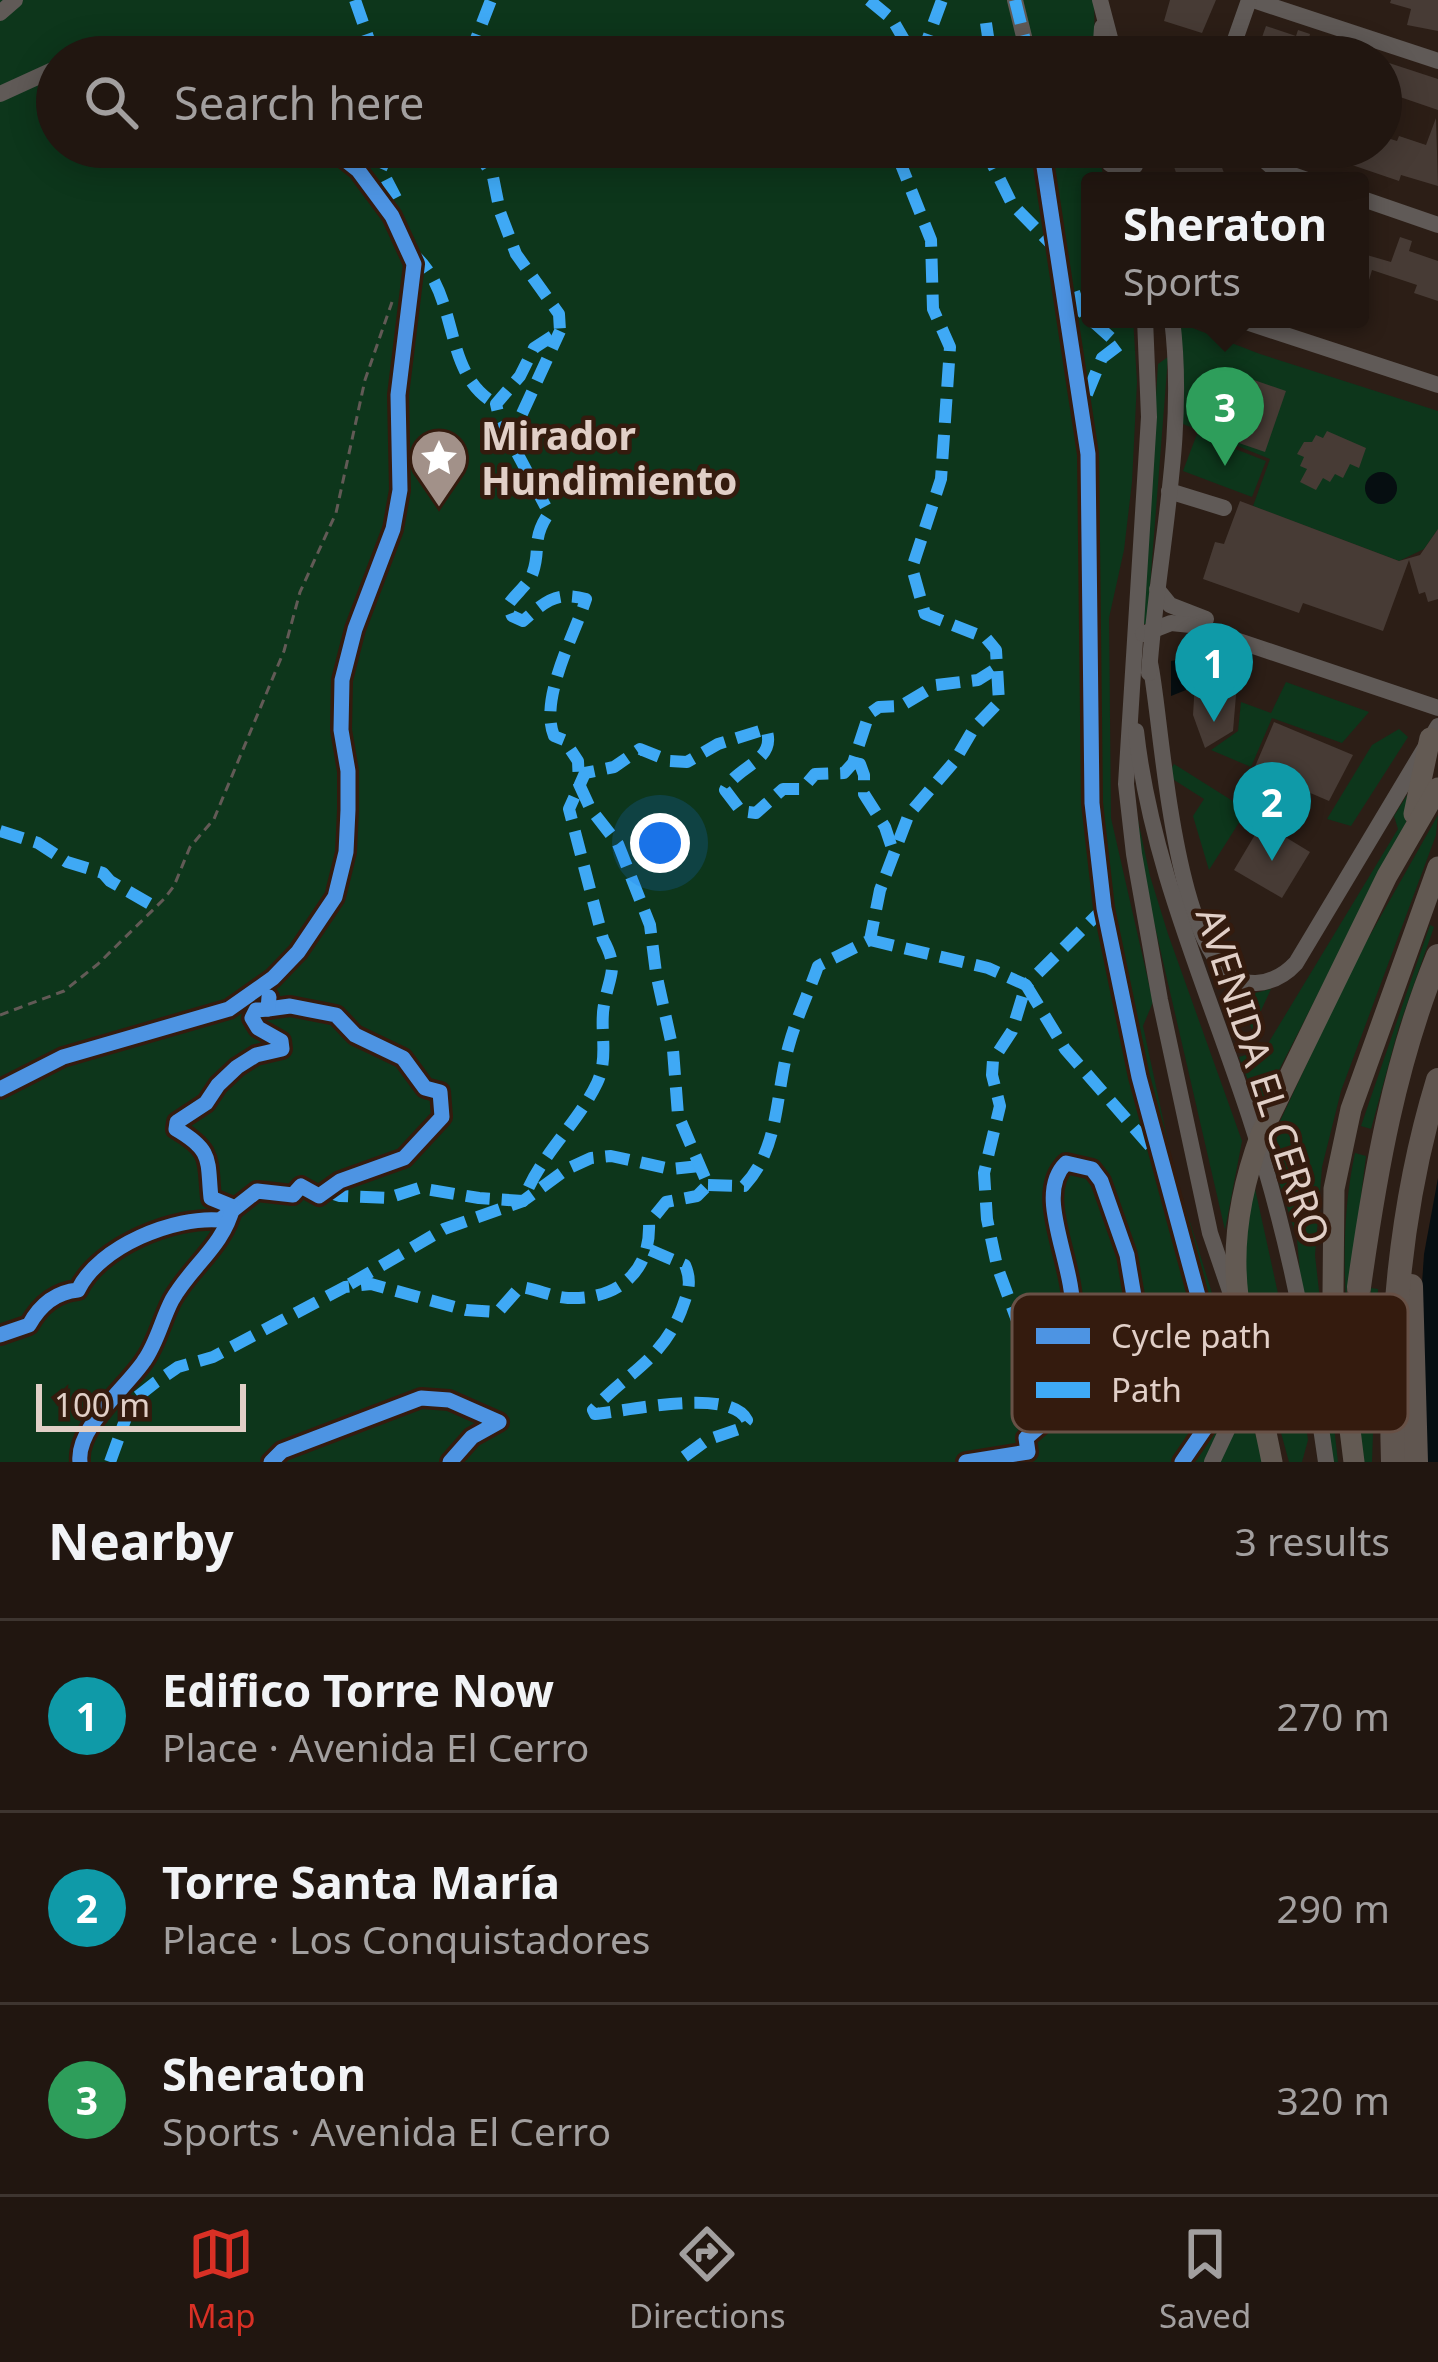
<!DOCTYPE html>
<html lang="en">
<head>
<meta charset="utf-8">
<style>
	:root { --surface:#211610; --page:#291f19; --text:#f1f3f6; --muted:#a29f9f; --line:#3e3530; --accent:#d93025 }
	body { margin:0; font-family:"Noto Sans",sans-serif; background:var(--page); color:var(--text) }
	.scale { position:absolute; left:36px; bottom:30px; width:210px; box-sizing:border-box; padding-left:12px; border:6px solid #e1cfc7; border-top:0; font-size:33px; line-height:42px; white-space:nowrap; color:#e1cfc7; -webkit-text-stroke:9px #341b0e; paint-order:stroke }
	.you { position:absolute; left:660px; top:843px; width:42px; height:42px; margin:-30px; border:9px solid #fff; border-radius:50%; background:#1a73e8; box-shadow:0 0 0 18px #1a73e833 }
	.badge { display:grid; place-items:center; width:78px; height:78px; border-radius:50%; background:var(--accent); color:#fff; font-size:39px; font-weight:700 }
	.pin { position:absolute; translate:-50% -99px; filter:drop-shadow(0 3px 6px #0008) }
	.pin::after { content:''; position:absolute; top:63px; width:42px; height:36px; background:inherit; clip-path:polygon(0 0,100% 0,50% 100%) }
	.popup { position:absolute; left:1081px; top:172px; width:288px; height:156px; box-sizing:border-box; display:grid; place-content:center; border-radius:12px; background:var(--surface); filter:drop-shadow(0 3px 9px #0005); font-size:39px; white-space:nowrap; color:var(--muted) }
	.popup b { font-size:45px; color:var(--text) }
	.popup::after { content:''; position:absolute; left:50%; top:100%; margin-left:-24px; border:24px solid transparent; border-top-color:var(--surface) }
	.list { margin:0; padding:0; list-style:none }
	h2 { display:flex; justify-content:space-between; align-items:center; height:156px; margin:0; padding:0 48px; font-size:51px }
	h2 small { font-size:39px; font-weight:400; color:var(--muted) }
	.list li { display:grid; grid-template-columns:78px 1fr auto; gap:36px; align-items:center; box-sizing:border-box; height:192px; padding:0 48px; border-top:3px solid var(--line) }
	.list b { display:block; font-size:45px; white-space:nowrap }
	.list p { margin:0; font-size:39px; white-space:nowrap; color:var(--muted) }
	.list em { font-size:39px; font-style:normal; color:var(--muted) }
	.icon { flex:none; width:66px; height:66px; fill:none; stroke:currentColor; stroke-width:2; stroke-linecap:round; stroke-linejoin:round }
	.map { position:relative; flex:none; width:1438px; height:1462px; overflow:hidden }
	.search { position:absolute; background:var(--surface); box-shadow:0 6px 30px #0003; left:36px; right:36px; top:36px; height:132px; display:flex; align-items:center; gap:30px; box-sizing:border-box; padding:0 42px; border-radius:66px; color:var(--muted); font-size:45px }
	.sheet { height:732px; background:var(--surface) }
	nav { display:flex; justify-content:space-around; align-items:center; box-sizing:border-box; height:168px; border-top:3px solid var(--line); background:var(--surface); font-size:33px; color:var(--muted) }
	nav a { display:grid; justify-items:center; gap:6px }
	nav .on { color:var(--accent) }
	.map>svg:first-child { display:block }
</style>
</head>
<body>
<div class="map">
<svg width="1438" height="1462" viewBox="0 0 1438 1462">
	<rect width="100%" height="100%" fill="#2c1e16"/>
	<g fill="#0d361b">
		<path d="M 0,0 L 1094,0 L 1095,57 L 57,57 L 57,147 L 1098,147 L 1104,181 L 1090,181 L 1090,319 L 1133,319 L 1137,382 L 1132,482 L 1124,550 L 1109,618 L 1111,818 L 1153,1002 L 1143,1026 L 1174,1170 L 1264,1462 L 0,1462 Z"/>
		<path d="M 1177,322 L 1260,354 L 1438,411 L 1438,529 L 1424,549 L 1399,561 L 1253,506 L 1270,459 L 1183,424 Z"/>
		<path d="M 1168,357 L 1147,624 L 1142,624 L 1158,364 Z"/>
		<path d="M 1197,434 L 1266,461 L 1252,497 L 1183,471 Z"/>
		<path d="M 1286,682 L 1369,712 L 1342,743 L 1272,718 L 1251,767 L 1211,750 L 1238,731 L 1241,702 L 1271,713 Z"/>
		<path d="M 1399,729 L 1408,737 L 1351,826 L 1327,819 L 1372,745 Z"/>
		<path d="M 1174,764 L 1247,810 L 1209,870 L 1193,816 L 1204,799 L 1171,778 L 1169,772 Z"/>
		<path d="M 1407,795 L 1406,823 L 1259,1109 L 1239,1057 L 1249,1054 L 1258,1060 L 1398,829 L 1394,816 Z"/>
		<path d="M 1136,811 L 1150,876 L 1168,934 L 1242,1141 L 1225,1230 L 1144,879 Z"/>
		<path d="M 1438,815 L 1436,835 L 1341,1091 L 1322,1167 L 1315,1255 L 1338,1462 L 1333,1462 L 1301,1285 L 1297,1239 L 1268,1147 L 1352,967 Z"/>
		<path d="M 1430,925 L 1434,927 L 1398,1030 L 1371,1129 L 1361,1126 Z"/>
		<path d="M 1233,986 L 1251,994 L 1271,989 L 1252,1030 Z"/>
		<path d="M 1355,1153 L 1366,1156 L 1350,1285 L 1378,1289 L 1372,1462 L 1364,1462 C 1351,1360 1333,1255 1355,1153 Z"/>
		<path d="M 1254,1184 L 1304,1412 L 1308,1440 L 1302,1462 L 1289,1462 L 1246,1305 L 1242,1269 Z"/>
	</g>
	<g fill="#060e11">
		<circle cx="1381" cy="488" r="16"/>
		<path d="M 1179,652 L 1209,659 L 1205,674 L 1188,670 L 1186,690 L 1171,696 L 1171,661 L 1176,660 Z"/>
		<path d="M 1438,1178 L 1438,1462 L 1423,1462 L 1421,1299 L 1424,1254 Z"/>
	</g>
	<g fill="#473b35">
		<path d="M 1170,0 L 1216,0 L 1202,33 L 1164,21 Z"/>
		<path d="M 1391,0 L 1438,0 L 1438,31 L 1407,25 L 1411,9 L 1390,3 Z"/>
		<path d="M 1266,26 L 1296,36 L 1298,30 L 1310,34 L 1309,38 L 1320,42 L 1315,57 L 1255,57 Z"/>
		<path d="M 1160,36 L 1162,57 L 1145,57 L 1144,37 Z"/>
		<path d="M 1386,62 L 1438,79 L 1438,110 L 1400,97 L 1396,108 L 1381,102 L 1389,80 L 1381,77 Z"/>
		<path d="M 1436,118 L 1438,186 L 1401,175 L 1399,181 L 1308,150 L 1381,147 L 1381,136 L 1397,141 L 1399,136 L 1426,145 Z"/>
		<path d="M 1167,147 L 1237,147 L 1237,150 L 1218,157 L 1227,181 L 1179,181 Z"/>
		<path d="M 1400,237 L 1412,241 L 1409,251 L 1438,261 L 1438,301 L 1414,293 L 1417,285 L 1372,270 L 1363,300 L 1360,300 L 1360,253 L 1391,262 Z"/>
		<path d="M 1228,371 L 1286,391 L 1265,452 L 1207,432 Z"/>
		<path d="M 1327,431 L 1366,448 L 1359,468 L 1350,464 L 1343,478 L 1335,474 L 1330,482 L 1323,478 L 1316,490 L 1300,482 L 1307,469 L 1300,466 L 1304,457 L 1297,454 L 1304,442 L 1312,442 L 1316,435 L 1323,438 Z"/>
		<path d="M 1240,501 L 1399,561 L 1420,555 L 1438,529 L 1438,599 L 1428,602 L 1425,592 L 1419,594 L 1409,560 L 1383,631 L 1303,603 L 1299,613 L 1203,579 L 1215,542 L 1224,544 Z"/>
		<path d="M 1195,682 L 1237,683 L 1233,731 L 1205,748 L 1193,715 Z"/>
		<path d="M 1274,722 L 1353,755 L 1329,801 L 1254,769 Z"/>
		<path d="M 1262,823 L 1310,852 L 1282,898 L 1234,870 Z"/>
	</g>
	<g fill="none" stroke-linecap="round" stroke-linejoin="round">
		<path stroke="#473931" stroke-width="24" stroke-dasharray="24 12" stroke-linecap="butt" d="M 1354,1404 L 1359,1287"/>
		<path stroke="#625a56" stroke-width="3" stroke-dasharray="9 6" stroke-linecap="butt" d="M 0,1015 L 64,991 L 98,964 L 164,899 L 174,886 L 190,847 L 214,819 L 284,651 L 300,592 L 336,513 L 365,380 L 392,302"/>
		<g stroke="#605a57" stroke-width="16">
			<path d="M 1015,0 L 1029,57"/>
			<path d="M 1100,0 L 1115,57"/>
			<path d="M 1253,0 L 1438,61"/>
			<path d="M 0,13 L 15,0"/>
			<path d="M 1100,57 L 1102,27"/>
			<path d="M 1229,57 L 1249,0"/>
			<path d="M 0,94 L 57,68"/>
			<path d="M 1041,147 L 1088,454 L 1092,803 L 1104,908 L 1139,1077 L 1204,1318 L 1209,1369 L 1219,1395 L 1206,1427 L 1182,1462"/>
			<path d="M 1249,147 L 1273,168 L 1310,181"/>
			<path d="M 1110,164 L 1125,173 L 1135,166 L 1137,156"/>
			<path d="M 1360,198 L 1438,225"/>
			<path d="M 1145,319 L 1149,417 L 1126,784 L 1134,854 L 1160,1000 L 1210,1233 L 1233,1300"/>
			<path d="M 1237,319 L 1438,385"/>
			<path d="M 1169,491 L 1224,508"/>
			<path d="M 1157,589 L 1170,605 L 1206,619"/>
			<path d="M 1143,634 L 1171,623 L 1191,625 L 1438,708"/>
			<path d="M 1150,663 C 1163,722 1173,986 1256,983 C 1273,982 1285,975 1296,963 L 1438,726"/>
			<path d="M 1149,673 C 1157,556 1187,437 1172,319"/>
			<path d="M 1136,731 C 1151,865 1207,987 1249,1115 C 1286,1227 1310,1345 1326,1462"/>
			<path d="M 0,1089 L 63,1057 L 229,1009 L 273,978 L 298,952 L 335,897 L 346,852 L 348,810 L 348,771 L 341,730 L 342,680 L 355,629 L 393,529 L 400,490 L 398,395 L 414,264 L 392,216 L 358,170 L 329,147"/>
			<path d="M 1212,1462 L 1235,1413 L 1243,1348"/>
		</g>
		<g stroke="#635a53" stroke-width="21">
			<path d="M 1414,814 L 1430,738"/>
			<path d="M 1272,1462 C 1247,1331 1211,1270 1261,1134 L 1387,876 L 1438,788"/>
			<path d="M 1354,1462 L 1333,1293 L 1334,1189 L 1351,1109 L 1438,867"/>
		</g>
		<g stroke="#605650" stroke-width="24">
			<path d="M 1411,1286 L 1416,1462"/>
			<path d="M 1359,1287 C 1375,1174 1394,1063 1438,956"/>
			<path d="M 1393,1462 C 1389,1333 1400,1204 1438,1080"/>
		</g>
		<g stroke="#3fa9f5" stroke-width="12" stroke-dasharray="24 12" stroke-linecap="butt">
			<path d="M 355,0 L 375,57"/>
			<path d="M 869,0 L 892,19 L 914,57"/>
			<path d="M 1015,0 L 1029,57"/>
			<path d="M 986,23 L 991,57"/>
			<path d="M 469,57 L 491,0"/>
			<path d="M 921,57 L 942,0"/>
			<path d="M 391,147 L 381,169 L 396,198"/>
			<path d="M 984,147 L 1012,204 L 1055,248"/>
			<path d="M 412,253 C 462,295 440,373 496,404"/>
			<path d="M 1074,292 L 1080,310 L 1119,345 L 1102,358 L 1085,399"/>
			<path d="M 516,449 L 520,418 L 560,331"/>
			<path d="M 853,763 L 860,764 L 864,775 L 864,794 L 885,827 L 894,854"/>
			<path d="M 0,831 L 38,843 L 67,862 L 103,873 L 110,881 L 157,908"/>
			<path d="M 870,940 L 988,968 L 1026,985 L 1104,908"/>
			<path d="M 1150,1146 L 1065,1049 L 1026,985 L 1012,1031 L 993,1060 L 992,1075 L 1000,1106 L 984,1173 L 987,1219 L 997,1266 L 1022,1334 L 1033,1340 C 1104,1305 1091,1384 1137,1409 C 1149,1416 1161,1419 1174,1414 L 1188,1383 L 1194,1385 L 1205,1424"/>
			<path d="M 708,1185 L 744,1186 C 780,1148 775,1094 789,1045 C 796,1019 809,992 818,966 L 870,940 L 880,890 L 909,814 L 954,762 L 974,728 L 999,702 L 996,650 L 986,638 L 925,614 L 912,568 L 941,479 L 950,347 L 933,309 L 931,240 L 894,147"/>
			<path d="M 325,1191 L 340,1196 L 388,1198 L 419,1188 L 479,1198 L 523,1201 C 539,1156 577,1125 597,1083 C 610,1055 598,1028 605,1000 C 611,972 618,967 603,939 L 569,809 L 585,773 L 614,767 L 640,749 L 670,761 L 687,762 L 718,744 L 766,729 C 778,761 737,765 725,790 L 741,811 L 756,813 L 783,789 L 802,789 L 815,774 L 844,773 L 853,763 L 869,714 L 879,707 L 901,706 L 936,685 L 978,680 L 997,668"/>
			<path d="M 650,1250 L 685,1265 C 693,1283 687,1294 681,1311 C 661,1361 626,1373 593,1410 L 595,1414 C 628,1411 730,1387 747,1420 L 739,1429 L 707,1440 L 677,1462"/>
			<path d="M 350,1284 L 444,1229 L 523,1201 L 567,1169 L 591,1158 L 611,1156 L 671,1169 L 700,1166"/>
			<path d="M 110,1462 L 132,1401 L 156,1382 L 178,1367 L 213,1357 L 345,1287 L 371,1284 L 466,1310 L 498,1312 L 520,1287 C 537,1289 552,1297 568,1298 C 618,1300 651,1272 649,1223 L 666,1202 L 697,1196 L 708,1185 L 678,1115 L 673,1050 L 656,973 L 650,925 L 618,844 L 590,808 L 579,784 L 578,761 L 564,740 L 554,736 C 539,699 574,636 586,599 C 555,591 546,601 523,621 L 512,616 L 508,605 C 515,594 530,583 533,572 C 541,548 531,539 549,513 L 500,421 L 496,404 L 520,376 L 534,348 L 560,331 L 559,314 L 516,254 L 500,212 L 493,177 L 475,147"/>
		</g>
		<defs>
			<g id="cycleway">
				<path d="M 1041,147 L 1088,454 L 1092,803 L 1104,908 L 1139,1077 L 1204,1318 L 1209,1369 L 1219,1395 L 1206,1427 L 1182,1462"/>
				<path d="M 0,1089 L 63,1057 L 229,1009 L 273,978 L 298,952 L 335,897 L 346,852 L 348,810 L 348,771 L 341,730 L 342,680 L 355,629 L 393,529 L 400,490 L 398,395 L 414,264 L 392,216 L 358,170 L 329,147"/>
				<path d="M 0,1335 L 29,1325 C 40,1305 56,1292 78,1290 C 99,1246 175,1216 220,1220 L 257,1191 L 293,1195 L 301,1186 L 319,1196 L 340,1181 L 404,1158 L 442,1117 L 440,1092 L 425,1088 L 403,1058 L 355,1035 L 336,1015 L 290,1006 L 268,1009"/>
				<path d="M 80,1462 C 76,1427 127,1387 144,1361 C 157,1343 162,1319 172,1300 C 191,1266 223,1247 233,1207 L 211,1198 C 207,1161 214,1151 176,1129 L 177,1122 L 206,1103 L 218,1085 L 237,1067 L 256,1055 L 282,1049 L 281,1041 L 258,1028 L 252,1018 L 256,1010 L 268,1009 L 269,997"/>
				<path d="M 271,1462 L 282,1451 L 421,1398 L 449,1400 L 499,1422 L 472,1437 L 450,1462"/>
				<path d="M 966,1462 L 1028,1452 L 1026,1438 L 1040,1426 L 1034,1401 L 1038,1371 C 1123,1322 1019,1209 1066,1163 L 1092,1169 L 1101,1181 L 1127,1255 L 1145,1361 L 1166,1367 L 1184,1357 L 1188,1336 L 1204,1318"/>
			</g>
		</defs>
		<use href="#cycleway" stroke="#341b0e" stroke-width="22"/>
		<use href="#cycleway" stroke="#4d94e3" stroke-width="15"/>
	</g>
	<defs>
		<symbol id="sight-pin" viewBox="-11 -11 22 30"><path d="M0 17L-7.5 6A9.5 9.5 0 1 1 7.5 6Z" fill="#a29189" stroke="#341b0e"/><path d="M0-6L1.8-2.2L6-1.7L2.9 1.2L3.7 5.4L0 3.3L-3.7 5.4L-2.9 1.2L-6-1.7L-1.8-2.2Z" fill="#fff"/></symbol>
	</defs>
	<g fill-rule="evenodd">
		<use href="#sight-pin" x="406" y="425" width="66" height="90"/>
	</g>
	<g text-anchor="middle" stroke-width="9" stroke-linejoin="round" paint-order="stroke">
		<g font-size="39" font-weight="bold" fill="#e1cfc7" stroke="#341b0e" text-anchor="start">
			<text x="481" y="450">Mirador<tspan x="481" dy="45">Hundimiento</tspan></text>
		</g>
		<g font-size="39" fill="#e1cfc7" stroke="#341b0e">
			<text transform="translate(1263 1076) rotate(72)" y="14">AVENIDA EL CERRO</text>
		</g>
	</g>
	<rect x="1012" y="1294" width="396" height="138" rx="18" fill="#341b0e" stroke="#685146" stroke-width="3"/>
	<rect x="1036" y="1328" width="54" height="16" fill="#4d94e3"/>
	<rect x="1036" y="1382" width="54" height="16" fill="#3fa9f5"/>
	<g font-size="33" fill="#e1cfc7">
		<text x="1111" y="1348">Cycle path</text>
		<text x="1111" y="1402">Path</text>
	</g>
</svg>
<div class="scale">100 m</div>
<div class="you"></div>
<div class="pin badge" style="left:1214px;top:722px;background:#0f9aa8">1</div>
<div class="pin badge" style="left:1272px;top:861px;background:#0f9aa8">2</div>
<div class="pin badge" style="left:1225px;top:466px;background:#2e9e5b">3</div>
<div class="popup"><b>Sheraton</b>Sports</div>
<div class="search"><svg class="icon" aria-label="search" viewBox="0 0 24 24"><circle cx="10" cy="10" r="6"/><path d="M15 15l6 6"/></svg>Search here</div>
</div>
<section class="sheet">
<h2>Nearby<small>3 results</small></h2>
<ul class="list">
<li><span class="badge" style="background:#0f9aa8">1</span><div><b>Edifico Torre Now</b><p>Place · Avenida El Cerro</p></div><em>270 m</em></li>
<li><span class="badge" style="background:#0f9aa8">2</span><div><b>Torre Santa María</b><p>Place · Los Conquistadores</p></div><em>290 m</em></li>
<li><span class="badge" style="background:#2e9e5b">3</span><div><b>Sheraton</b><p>Sports · Avenida El Cerro</p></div><em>320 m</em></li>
</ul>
</section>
<nav>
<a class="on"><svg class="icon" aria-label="map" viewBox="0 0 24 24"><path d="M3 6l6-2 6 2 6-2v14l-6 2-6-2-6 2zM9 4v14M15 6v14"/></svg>Map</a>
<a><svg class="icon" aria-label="directions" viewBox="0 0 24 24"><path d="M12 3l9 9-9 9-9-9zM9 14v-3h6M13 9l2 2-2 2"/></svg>Directions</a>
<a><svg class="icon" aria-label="saved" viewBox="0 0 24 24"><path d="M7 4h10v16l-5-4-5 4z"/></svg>Saved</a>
</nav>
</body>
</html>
